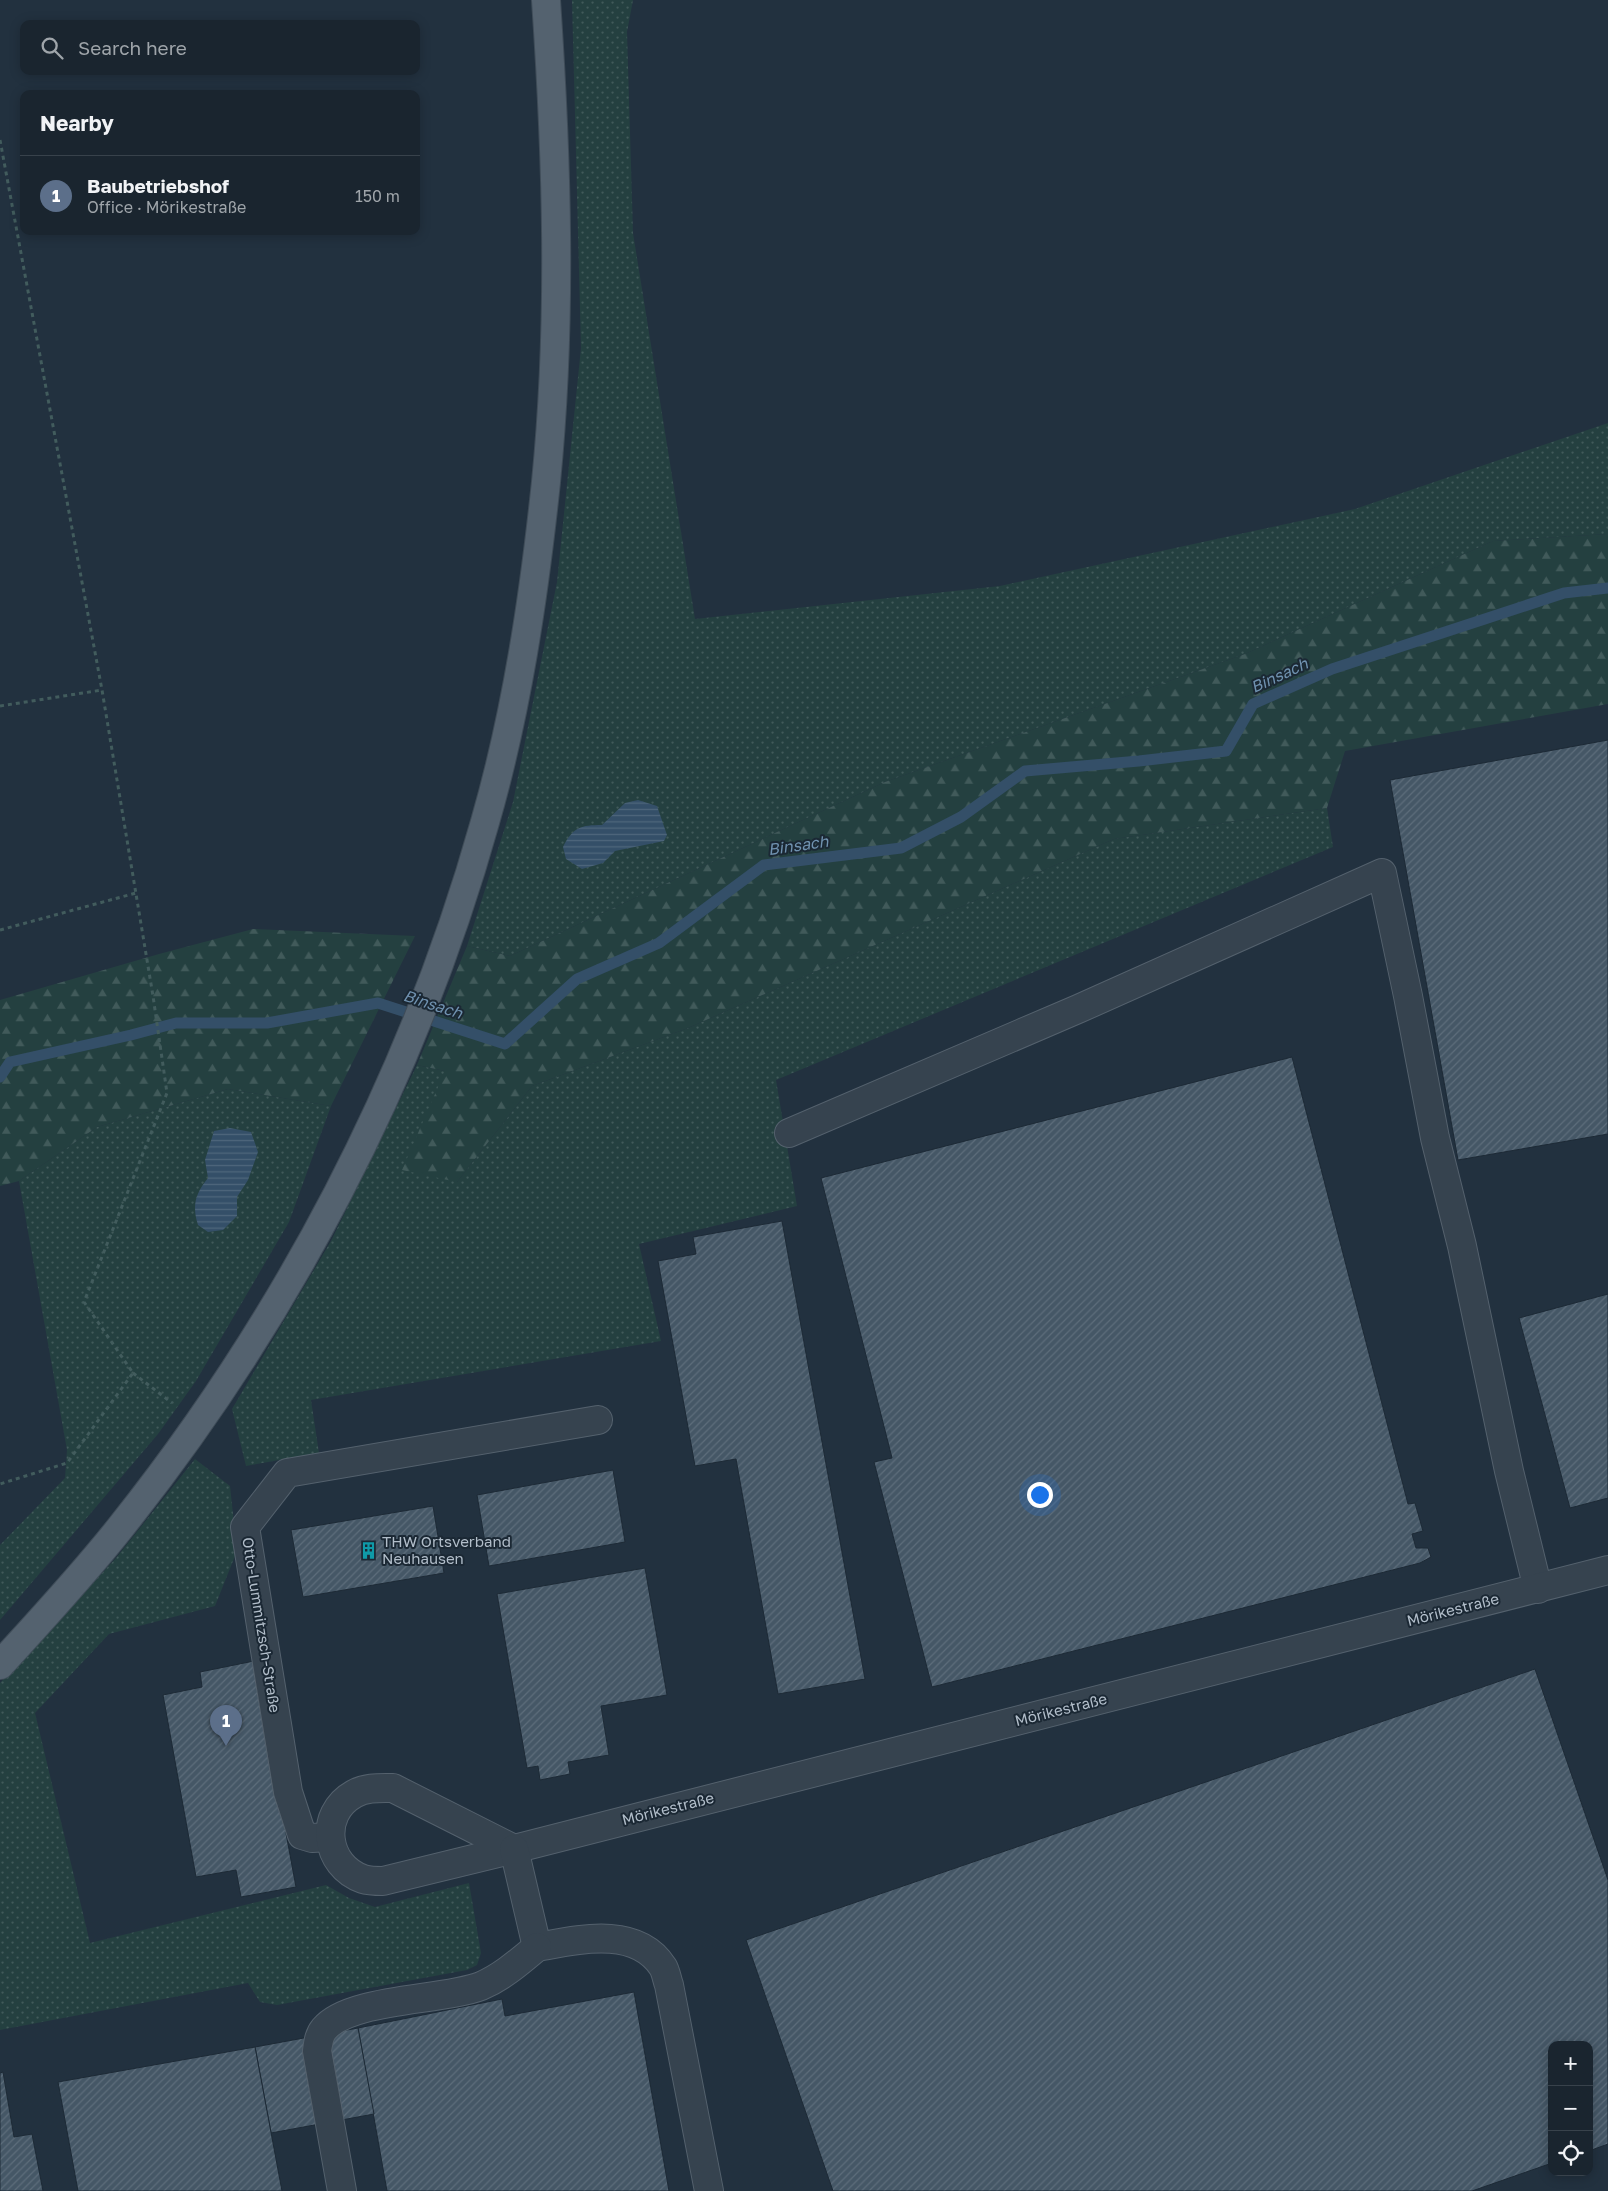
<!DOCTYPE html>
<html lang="en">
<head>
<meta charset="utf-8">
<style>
	:root { --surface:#1a252f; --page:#27313b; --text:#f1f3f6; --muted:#9fa5aa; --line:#38424b; --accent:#82beff }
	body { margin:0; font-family:"Golos Text",sans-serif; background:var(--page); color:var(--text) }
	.controls { position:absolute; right:15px; bottom:15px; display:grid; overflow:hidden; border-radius:10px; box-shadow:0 2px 12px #0003 }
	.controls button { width:45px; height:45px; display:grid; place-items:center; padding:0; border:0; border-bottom:1px solid var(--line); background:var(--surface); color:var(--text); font:25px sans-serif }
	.you { position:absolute; left:1039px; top:1494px; width:18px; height:18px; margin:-12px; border:4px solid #fff; border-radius:50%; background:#1a73e8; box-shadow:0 0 0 8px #1a73e833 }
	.badge { display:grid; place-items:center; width:32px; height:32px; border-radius:50%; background:var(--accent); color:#fff; font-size:16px; font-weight:700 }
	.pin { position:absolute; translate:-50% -41px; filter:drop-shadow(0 1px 2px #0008) }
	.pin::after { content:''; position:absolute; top:26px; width:18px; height:15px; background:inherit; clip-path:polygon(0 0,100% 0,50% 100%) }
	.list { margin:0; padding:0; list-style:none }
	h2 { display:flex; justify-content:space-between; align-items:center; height:65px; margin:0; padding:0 20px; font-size:21px }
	h2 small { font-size:16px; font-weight:400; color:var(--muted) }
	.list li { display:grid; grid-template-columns:32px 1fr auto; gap:15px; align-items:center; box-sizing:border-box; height:80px; padding:0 20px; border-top:1px solid var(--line) }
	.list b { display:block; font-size:19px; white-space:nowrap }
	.list p { margin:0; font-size:16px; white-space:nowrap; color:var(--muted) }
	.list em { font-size:16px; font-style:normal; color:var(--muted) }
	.icon { flex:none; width:28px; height:28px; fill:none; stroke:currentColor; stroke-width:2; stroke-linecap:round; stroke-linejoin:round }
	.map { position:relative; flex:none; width:1608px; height:2191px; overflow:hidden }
	.search { position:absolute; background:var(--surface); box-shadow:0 2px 12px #0003; left:20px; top:20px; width:400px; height:55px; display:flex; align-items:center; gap:12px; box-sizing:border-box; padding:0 18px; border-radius:10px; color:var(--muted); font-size:19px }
	.panel { position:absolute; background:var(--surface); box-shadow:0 2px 12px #0003; left:20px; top:90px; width:400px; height:145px; border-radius:10px }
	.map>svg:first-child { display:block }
</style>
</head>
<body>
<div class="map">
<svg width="1608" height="2191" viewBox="0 0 1608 2191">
	<defs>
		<pattern id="green-dots" width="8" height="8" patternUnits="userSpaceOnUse" patternTransform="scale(1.25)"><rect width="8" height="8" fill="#244040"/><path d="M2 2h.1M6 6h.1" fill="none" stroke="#415a5a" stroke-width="1.8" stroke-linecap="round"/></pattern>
		<pattern id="forest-firs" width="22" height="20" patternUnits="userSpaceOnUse" patternTransform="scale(1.25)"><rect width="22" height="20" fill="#244040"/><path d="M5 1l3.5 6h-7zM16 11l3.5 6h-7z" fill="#415a5a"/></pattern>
		<pattern id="water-rules" width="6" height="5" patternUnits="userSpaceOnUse" patternTransform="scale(1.25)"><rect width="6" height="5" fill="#344f68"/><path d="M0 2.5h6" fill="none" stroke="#4f677c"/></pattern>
		<pattern id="building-hatch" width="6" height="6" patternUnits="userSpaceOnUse" patternTransform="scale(1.25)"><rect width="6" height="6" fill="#455766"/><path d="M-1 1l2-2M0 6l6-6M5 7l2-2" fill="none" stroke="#5d6d7b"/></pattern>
	</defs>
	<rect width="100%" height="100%" fill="#22313f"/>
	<g fill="url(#green-dots)">
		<path d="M 572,0 L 633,0 L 627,32 L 633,233 L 695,619 L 1000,586 L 1355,509 L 1608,423 L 1608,534 L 1493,541 L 1245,654 L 885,782 L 510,956 L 467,946 L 513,802 L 557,582 L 581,348 Z"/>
		<path d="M 1327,808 L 1333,847 L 776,1080 L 797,1206 L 639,1244 L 661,1341 L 311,1400 L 319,1453 L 246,1466 L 232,1409 L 331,1241 L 417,1065 L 445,1071 L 457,1182 L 532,1086 L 688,1028 L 1114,839 Z"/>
		<path d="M 228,1089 L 331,1106 L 289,1222 L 196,1381 L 158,1434 L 0,1620 L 0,1545 L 65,1478 L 67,1450 L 19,1181 L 97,1127 Z"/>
		<path d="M 195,1459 L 230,1486 L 237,1551 L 215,1606 L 109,1634 L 35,1713 L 90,1943 L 326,1885 L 349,1898 L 375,1907 L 469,1883 L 481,1953 L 477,1965 L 467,1970 L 277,2005 L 260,2002 L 248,1983 L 0,2030 L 0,1683 L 116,1558 Z"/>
	</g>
	<g fill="url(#forest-firs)">
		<path d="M 1608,534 L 1608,704 L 1345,751 L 1327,808 L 1114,839 L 688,1028 L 532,1086 L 457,1182 L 402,1170 L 445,1071 L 417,1065 L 467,946 L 510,956 L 885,782 L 1245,654 L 1493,541 Z"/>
		<path d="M 253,929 L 415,936 L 331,1106 L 228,1089 L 97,1127 L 19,1181 L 0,1186 L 0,1000 L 159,954 Z"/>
	</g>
	<g fill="url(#water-rules)">
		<path d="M 638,800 L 657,806 L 667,835 L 664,841 L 615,851 L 603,863 L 582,869 L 566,859 L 563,847 C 573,827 581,825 602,825 L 625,803 Z"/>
		<path d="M 230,1128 L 251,1132 L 258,1152 L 248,1180 L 237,1197 L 237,1216 L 223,1230 L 208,1232 L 198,1225 C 192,1206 195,1194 208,1178 L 205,1160 L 214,1131 Z"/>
	</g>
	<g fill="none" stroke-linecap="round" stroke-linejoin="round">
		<path stroke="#344f68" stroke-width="11" d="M 0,1077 L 10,1062 L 131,1035 L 176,1023 L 267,1023 L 378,1003 L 505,1044 L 577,979 L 659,943 L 764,865 L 901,848 L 961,817 L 1025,771 L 1139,761 L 1226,751 L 1253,704 L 1332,669 L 1564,593 L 1608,588"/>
	</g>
	<g fill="url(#building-hatch)" stroke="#1d2a36">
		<path d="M 1608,740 L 1608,1134 L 1458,1160 L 1390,780 Z"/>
		<path d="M 1292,1057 L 1408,1504 L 1415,1503 L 1423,1531 L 1412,1534 L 1416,1548 L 1428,1548 L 1431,1557 L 1420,1563 L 932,1687 L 874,1462 L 892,1458 L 821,1178 Z"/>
		<path d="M 782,1221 L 865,1679 L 778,1694 L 736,1459 L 695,1466 L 658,1261 L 696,1254 L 693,1237 Z"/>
		<path d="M 1608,1294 L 1608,1498 L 1570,1508 L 1519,1318 Z"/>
		<path d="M 613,1470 L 625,1542 L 489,1566 L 477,1495 Z"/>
		<path d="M 433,1506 L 444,1573 L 303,1597 L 291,1530 Z"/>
		<path d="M 645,1568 L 667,1695 L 601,1706 L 609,1755 L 568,1762 L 570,1774 L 540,1780 L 538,1766 L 527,1768 L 497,1594 Z"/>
		<path d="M 254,1661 L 296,1887 L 241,1897 L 236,1870 L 196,1877 L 163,1695 L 202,1687 L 200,1672 Z"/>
		<path d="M 1535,1669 L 1608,1880 L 1608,2144 L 1589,2151 L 1589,2045 L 1552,2045 L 1552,2163 L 1472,2191 L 833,2191 L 746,1940 Z"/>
		<path d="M 634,1992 L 669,2191 L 387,2191 L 358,2028 L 502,1999 L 505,2016 Z"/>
		<path d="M 358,2028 L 374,2114 L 271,2133 L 255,2047 Z"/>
		<path d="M 255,2047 L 282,2191 L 78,2191 L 58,2082 Z"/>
		<path d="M 3,2072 L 14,2137 L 32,2134 L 43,2191 L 0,2191 L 0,2073 Z"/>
	</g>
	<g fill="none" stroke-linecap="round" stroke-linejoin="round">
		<defs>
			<g id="minor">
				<path d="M 789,1133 L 1078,1009 L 1382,873 L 1408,996 L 1435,1138 L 1462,1246 L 1509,1471 L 1538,1589"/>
				<path d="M 330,1837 L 312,1838 L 302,1835 L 288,1792 L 245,1527 L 287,1473 L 598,1420"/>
				<path d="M 514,1849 L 393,1788 C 380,1788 366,1787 354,1794 C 318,1814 325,1866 363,1879 C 369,1881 377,1881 383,1881 L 514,1849 L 1608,1570"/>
				<path d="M 514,1849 L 537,1947 C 577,1940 636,1925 663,1967 C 666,1972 667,1980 669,1985 L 709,2191"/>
				<path d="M 342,2191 L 317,2051 C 318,2043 319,2035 324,2029 C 350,1998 442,2001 481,1986 C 502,1977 519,1962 537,1947"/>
			</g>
			<path id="major" d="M 0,1665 C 41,1620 82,1576 120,1528 C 286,1320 413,1079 485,822 C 517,711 534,596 546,482 C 562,322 557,160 546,0"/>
		</defs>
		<use href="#minor" stroke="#54616d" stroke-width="30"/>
		<use href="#major" stroke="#3f4c58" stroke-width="30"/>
		<g stroke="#425c5d" stroke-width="3" stroke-dasharray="4 4" stroke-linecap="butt">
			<path d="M 0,140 L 102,690 L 153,996 L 167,1093 L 84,1302 L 133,1373 L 67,1463 L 0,1484"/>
			<path d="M 0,706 L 102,690"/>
			<path d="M 0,930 L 136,893"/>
			<path d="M 133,1373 L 172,1403"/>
		</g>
		<use href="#minor" stroke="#36434f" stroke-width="28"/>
		<use href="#major" stroke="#54626f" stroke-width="28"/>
	</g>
	<defs>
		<symbol id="building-bare" viewBox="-9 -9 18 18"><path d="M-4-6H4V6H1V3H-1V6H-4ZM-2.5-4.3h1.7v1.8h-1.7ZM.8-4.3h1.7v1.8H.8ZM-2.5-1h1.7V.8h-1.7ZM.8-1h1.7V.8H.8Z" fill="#0f9aa8" stroke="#1b2834" stroke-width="2.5" paint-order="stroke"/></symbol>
	</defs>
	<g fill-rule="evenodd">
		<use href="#building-bare" x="356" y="1538" width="25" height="25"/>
	</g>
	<g text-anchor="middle" stroke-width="4" stroke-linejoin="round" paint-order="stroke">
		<g font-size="15" fill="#b2beca" stroke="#1b2834" text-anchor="start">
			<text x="382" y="1547">THW Ortsverband<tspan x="382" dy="17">Neuhausen</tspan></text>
		</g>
		<g font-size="15" fill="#b2beca" stroke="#1b2834">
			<text transform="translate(1453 1610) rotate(-14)" y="5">Mörikestraße</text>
			<text transform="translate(261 1625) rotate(81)" y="5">Otto-Lummitzsch-Straße</text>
			<text transform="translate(1061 1710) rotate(-14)" y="5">Mörikestraße</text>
			<text transform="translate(668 1809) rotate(-14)" y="5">Mörikestraße</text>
		</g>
		<g font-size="16" font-style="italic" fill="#7092b0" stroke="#1b2834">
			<text transform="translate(1279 675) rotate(-25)" y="6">Binsach</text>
			<text transform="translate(798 845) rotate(-8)" y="6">Binsach</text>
			<text transform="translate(433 1004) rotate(18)" y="6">Binsach</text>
		</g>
	</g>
</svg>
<div class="controls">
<button>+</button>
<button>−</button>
<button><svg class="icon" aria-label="locate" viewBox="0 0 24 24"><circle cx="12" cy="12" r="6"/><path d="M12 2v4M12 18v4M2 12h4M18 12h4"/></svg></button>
</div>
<div class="you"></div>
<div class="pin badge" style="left:226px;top:1746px;background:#5c6f8a">1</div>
<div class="search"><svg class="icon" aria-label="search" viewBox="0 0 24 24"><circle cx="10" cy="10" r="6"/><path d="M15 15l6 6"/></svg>Search here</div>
<section class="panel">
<h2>Nearby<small></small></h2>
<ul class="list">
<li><span class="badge" style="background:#5c6f8a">1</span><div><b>Baubetriebshof</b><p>Office · Mörikestraße</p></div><em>150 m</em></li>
</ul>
</section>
</div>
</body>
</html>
